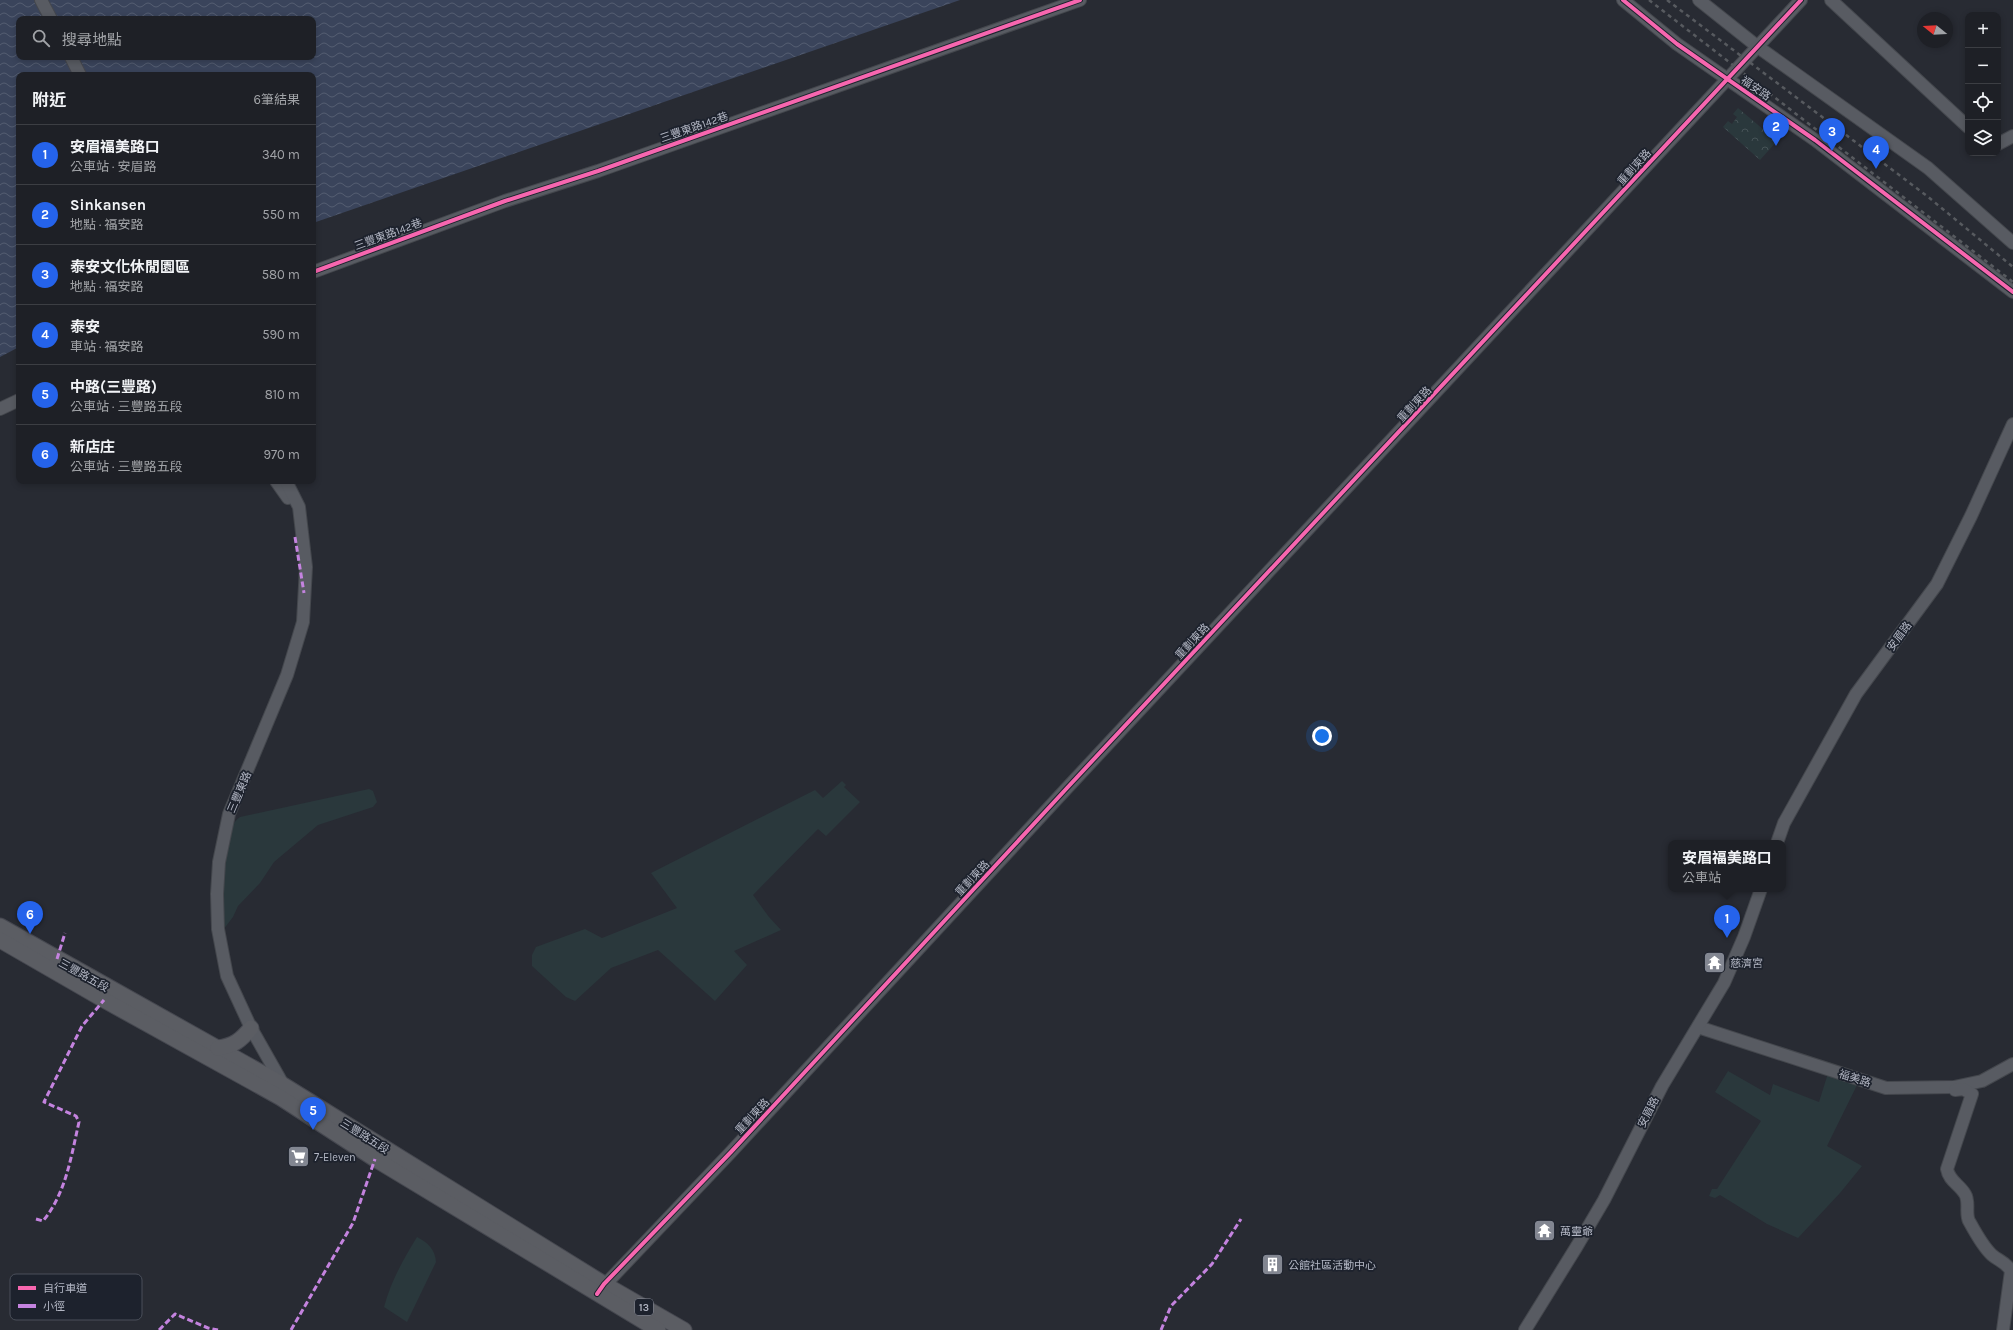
<!DOCTYPE html>
<html lang="zh-TW">
<head>
<meta charset="utf-8">
<style>
	:root { --surface:#1e2026; --page:#2b2d32; --text:#f1f3f6; --muted:#a1a3a7; --line:#3c3e43; --accent:#2563eb }
	body { margin:0; font-family:Karla,"Noto Sans TC",sans-serif; background:var(--page); color:var(--text) }
	.controls { position:absolute; right:12px; top:12px; display:grid; overflow:hidden; border-radius:8px; box-shadow:0 2px 6px #0003 }
	.controls button { width:36px; height:36px; display:grid; place-items:center; padding:0; border:0; border-bottom:1px solid var(--line); background:var(--surface); color:var(--text); font:20px sans-serif }
	.compass { position:absolute; left:1917px; top:12px; width:36px; height:36px; border-radius:50%; background:var(--surface); box-shadow:0 2px 6px #0003; rotate:288deg }
	.you { position:absolute; left:1322px; top:736px; width:14px; height:14px; margin:-10px; border:3px solid #fff; border-radius:50%; background:#1a73e8; box-shadow:0 0 0 6px #1a73e833 }
	.badge { display:grid; place-items:center; width:26px; height:26px; border-radius:50%; background:var(--accent); color:#fff; font-size:13px; font-weight:700 }
	.pin { position:absolute; translate:-50% -33px; filter:drop-shadow(0 1px 2px #0008) }
	.pin::after { content:''; position:absolute; top:21px; width:14px; height:12px; background:inherit; clip-path:polygon(0 0,100% 0,50% 100%) }
	.popup { position:absolute; left:1668px; top:840px; width:118px; height:52px; box-sizing:border-box; display:grid; place-content:center; border-radius:8px; background:var(--surface); filter:drop-shadow(0 1px 3px #0005); font-size:13px; white-space:nowrap; color:var(--muted) }
	.popup b { font-size:15px; color:var(--text) }
	.popup::after { content:''; position:absolute; left:50%; top:100%; margin-left:-8px; border:8px solid transparent; border-top-color:var(--surface) }
	.list { margin:0; padding:0; list-style:none }
	h2 { display:flex; justify-content:space-between; align-items:center; height:52px; margin:0; padding:0 16px; font-size:17px }
	h2 small { font-size:13px; font-weight:400; color:var(--muted) }
	.list li { display:grid; grid-template-columns:26px 1fr auto; gap:12px; align-items:center; box-sizing:border-box; height:60px; padding:0 16px; border-top:1px solid var(--line) }
	.list b { display:block; font-size:15px; white-space:nowrap }
	.list p { margin:0; font-size:13px; white-space:nowrap; color:var(--muted) }
	.list em { font-size:13px; font-style:normal; color:var(--muted) }
	.icon { flex:none; width:22px; height:22px; fill:none; stroke:currentColor; stroke-width:2; stroke-linecap:round; stroke-linejoin:round }
	.map { position:relative; flex:none; width:2013px; height:1330px; overflow:hidden }
	.search { position:absolute; background:var(--surface); box-shadow:0 2px 6px #0003; left:16px; top:16px; width:300px; height:44px; display:flex; align-items:center; gap:10px; box-sizing:border-box; padding:0 14px; border-radius:8px; color:var(--muted); font-size:15px }
	.panel { position:absolute; background:var(--surface); box-shadow:0 2px 6px #0003; left:16px; top:72px; width:300px; height:412px; border-radius:8px }
	.map>svg:first-child { display:block }
</style>
</head>
<body>
<div class="map">
<svg width="2013" height="1330" viewBox="0 0 2013 1330">
	<defs>
		<pattern id="park-crowns" width="20" height="18" patternUnits="userSpaceOnUse"><rect width="20" height="18" fill="#2a383c"/><path d="M2 6a3 3 0 1 1 6 0M12 15a3 3 0 1 1 6 0" fill="none" stroke="#465357"/></pattern>
		<pattern id="water-waves" width="16" height="10" patternUnits="userSpaceOnUse"><rect width="16" height="10" fill="#3a445b"/><path d="M0 5q4-4 8 0t8 0" fill="none" stroke="#545d71"/></pattern>
	</defs>
	<rect width="100%" height="100%" fill="#282b33"/>
	<g fill="#2a383c">
		<path d="M 842,781 L 846,785 L 844,787 L 860,802 L 826,836 L 818,829 L 753,895 L 769,917 L 781,930 L 734,951 L 747,965 L 715,1001 L 658,950 L 611,968 L 575,1001 L 566,997 L 532,966 L 532,955 L 536,947 L 585,929 L 602,938 L 677,908 L 651,873 L 815,790 L 823,798 Z"/>
		<path d="M 369,789 L 373,791 L 377,802 L 373,807 L 318,825 L 274,862 L 260,883 L 238,906 L 233,917 L 223,930 C 222,906 219,830 240,817 Z"/>
		<path d="M 1829,1070 L 1859,1081 L 1827,1146 L 1862,1166 L 1840,1193 L 1798,1238 L 1767,1224 L 1720,1195 L 1715,1198 L 1709,1196 L 1712,1189 L 1717,1189 L 1761,1121 L 1715,1092 L 1728,1071 L 1770,1095 L 1773,1084 L 1819,1102 Z"/>
		<path d="M 417,1237 C 428,1243 435,1249 436,1262 L 407,1322 L 384,1307 C 391,1281 403,1260 417,1237 Z"/>
	</g>
	<path fill="url(#park-crowns)" d="M 1738,108 L 1777,141 L 1760,160 L 1723,127 L 1728,121 L 1732,124 L 1737,117 L 1733,114 Z"/>
	<path fill="url(#water-waves)" fill-rule="evenodd" d="M 0,0 L 960,0 L 313,223 L 313,75 L 19,75 L 19,347 L 0,357 ZM 19,19 L 313,19 L 313,57 L 19,57 Z"/>
	<g fill="none" stroke-linecap="round" stroke-linejoin="round">
		<defs>
			<g id="minor">
				<path d="M 41,0 L 51,19"/>
				<path d="M 1623,0 L 1677,44 L 1815,140 L 2013,292"/>
				<path d="M 1699,0 L 1758,47 L 1928,168 L 2013,243"/>
				<path d="M 1831,0 L 1968,127"/>
				<path d="M 71,57 L 80,75"/>
				<path d="M 1998,144 L 2013,136"/>
				<path d="M 313,272 L 505,201 L 598,171 L 1080,0"/>
				<path d="M 0,409 L 19,400"/>
				<path d="M 276,481 L 288,498"/>
				<path d="M 1777,843 L 1784,823 L 1856,694 L 1937,584 L 1971,516 L 2013,424"/>
				<path d="M 1698,1027 L 1886,1088 L 1954,1087 L 1982,1081 L 2013,1064"/>
				<path d="M 285,1088 L 251,1028 L 227,976 L 218,929 L 217,894 L 219,862 L 229,814 L 287,675 L 303,622 L 306,567 L 299,507 L 286,481"/>
				<path d="M 1955,1090 L 1963,1089 L 1972,1094 L 1947,1169 C 1949,1181 1959,1184 1965,1194 C 1970,1202 1965,1213 1969,1221 C 1975,1232 1983,1247 1992,1255 C 1999,1261 2006,1262 2011,1271 L 2003,1330"/>
				<path d="M 600,1290 L 731,1152 L 1067,788 L 1801,0"/>
				<path d="M 1525,1330 L 1577,1246 L 1604,1200 L 1662,1086 L 1724,983 L 1744,937 L 1761,889"/>
			</g>
			<g id="major">
				<path d="M 0,926 L 285,1086 L 604,1284 L 684,1330"/>
				<path d="M 0,940 L 104,1000 L 281,1098 L 375,1159 L 658,1330"/>
				<path d="M 218,1048 C 234,1046 241,1040 251,1028"/>
			</g>
		</defs>
		<use href="#minor" stroke="#44474d" stroke-width="14"/>
		<use href="#major" stroke="#464850" stroke-width="17"/>
		<use href="#minor" stroke="#585b62" stroke-width="12"/>
		<use href="#major" stroke="#5b5d63" stroke-width="15"/>
		<g stroke="#575a5f" stroke-width="2.5" stroke-dasharray="4 4" stroke-linecap="butt">
			<path d="M 1649,0 L 2013,282"/>
			<path d="M 1667,0 L 1927,196 L 2013,267"/>
		</g>
		<g stroke="#c483df" stroke-width="3" stroke-dasharray="6 3" stroke-linecap="butt">
			<path d="M 295,537 L 304,593"/>
			<path d="M 57,959 L 65,933"/>
			<path d="M 36,1219 L 43,1221 C 66,1193 71,1157 79,1122 L 76,1116 L 44,1102 L 82,1026 L 104,1000"/>
			<path d="M 159,1330 L 175,1314 L 208,1328 L 218,1330"/>
			<path d="M 291,1330 L 353,1223 L 375,1159"/>
			<path d="M 1161,1330 L 1171,1306 L 1212,1264 L 1241,1219"/>
		</g>
		<defs>
			<g id="cycleway">
				<path d="M 1623,0 L 1677,44 L 1815,140 L 2013,292"/>
				<path d="M 313,272 L 505,201 L 598,171 L 1080,0"/>
				<path d="M 597,1294 L 604,1284 L 731,1152 L 1067,788 L 1801,0"/>
			</g>
		</defs>
		<use href="#cycleway" stroke="#1d222d" stroke-width="6"/>
		<use href="#cycleway" stroke="#f766af" stroke-width="4"/>
	</g>
	<defs>
		<symbol id="temple-square" viewBox="-11 -11 22 22"><rect x="-9" y="-9" width="18" height="18" rx="4" fill="#828691" stroke="#1d222d"/><path d="M0-6L5-2H3V0L6.5 2.5H4V6H1.5V3h-3V6H-4V2.5H-6.5L-3 0V-2H-5Z" fill="#fff"/></symbol>
		<symbol id="supermarket-square" viewBox="-11 -11 22 22"><rect x="-9" y="-9" width="18" height="18" rx="4" fill="#828691" stroke="#1d222d"/><path d="M-6-5.5h2.5l.6 2H6L4.5 2H-2.5L-4.4-4H-6ZM-1.5 3.2a1.3 1.3 0 1 0 .1 0ZM3 3.2a1.3 1.3 0 1 0 .1 0Z" fill="#fff"/></symbol>
		<symbol id="building-square" viewBox="-11 -11 22 22"><rect x="-9" y="-9" width="18" height="18" rx="4" fill="#828691" stroke="#1d222d"/><path d="M-4-6H4V6H1V3H-1V6H-4ZM-2.5-4.3h1.7v1.8h-1.7ZM.8-4.3h1.7v1.8H.8ZM-2.5-1h1.7V.8h-1.7ZM.8-1h1.7V.8H.8Z" fill="#fff"/></symbol>
	</defs>
	<g fill-rule="evenodd">
		<use href="#temple-square" x="1702" y="950" width="25" height="25"/>
		<use href="#supermarket-square" x="286" y="1144" width="25" height="25"/>
		<use href="#temple-square" x="1532" y="1218" width="25" height="25"/>
		<use href="#building-square" x="1260" y="1252" width="25" height="25"/>
	</g>
	<g text-anchor="middle" stroke-width="3.5" stroke-linejoin="round" paint-order="stroke">
		<rect fill="#1d222d" stroke="#868a97" stroke-width="1" x="635" y="1299" width="18" height="16" rx="3"/>
		<g font-size="10" font-weight="bold" fill="#b3b7c4">
			<text x="644" y="1311">13</text>
		</g>
		<g font-size="11" fill="#b3b7c4" stroke="#1d222d">
			<text transform="translate(1756 88) rotate(34)" y="4">福安路</text>
			<text transform="translate(694 127) rotate(-19)" y="4">三豐東路142巷</text>
			<text transform="translate(1634 167) rotate(-48)" y="4">重劃東路</text>
			<text transform="translate(388 234) rotate(-20)" y="4">三豐東路142巷</text>
			<text transform="translate(1414 404) rotate(-47)" y="4">重劃東路</text>
			<text transform="translate(1899 636) rotate(-54)" y="4">安眉路</text>
			<text transform="translate(1192 641) rotate(-47)" y="4">重劃東路</text>
			<text transform="translate(239 792) rotate(-67)" y="4">三豐東路</text>
			<text transform="translate(972 878) rotate(-47)" y="4">重劃東路</text>
			<text transform="translate(84 975) rotate(29)" y="4">三豐路五段</text>
			<text transform="translate(1855 1078) rotate(18)" y="4">福美路</text>
			<text transform="translate(1648 1112) rotate(-63)" y="4">安眉路</text>
			<text transform="translate(752 1116) rotate(-47)" y="4">重劃東路</text>
			<text transform="translate(365 1136) rotate(32)" y="4">三豐路五段</text>
		</g>
		<g font-size="11" fill="#b3b7c4" stroke="#1d222d" text-anchor="start">
			<text x="1730" y="967">慈濟宮</text>
			<text x="314" y="1161">7-Eleven</text>
			<text x="1560" y="1235">萬𤫊爺</text>
			<text x="1288" y="1269">公館社區活動中心</text>
		</g>
	</g>
	<rect x="10" y="1274" width="132" height="46" rx="6" fill="#1d222d" stroke="#4a4f5a" stroke-width="1"/>
	<rect x="18" y="1286" width="18" height="4" fill="#f766af"/>
	<rect x="18" y="1304" width="18" height="4" fill="#c483df"/>
	<g font-size="11" fill="#b3b7c4">
		<text x="43" y="1292">自行車道</text>
		<text x="43" y="1310">小徑</text>
	</g>
</svg>
<div class="controls">
<button>+</button>
<button>−</button>
<button><svg class="icon" aria-label="locate" viewBox="0 0 24 24"><circle cx="12" cy="12" r="6"/><path d="M12 2v4M12 18v4M2 12h4M18 12h4"/></svg></button>
<button><svg class="icon" aria-label="layers" viewBox="0 0 24 24"><path d="M12 4l9 5-9 5-9-5zM3 14l9 5 9-5"/></svg></button>
</div>
<svg class="compass" viewBox="-18 -18 36 36"><path d="M0-13l5 13h-10z" fill="#e53935"/><path d="M0 13l5-13h-10z" fill="#a1a3a7"/></svg>
<div class="you"></div>
<div class="pin badge" style="left:1727px;top:938px">1</div>
<div class="popup"><b>安眉福美路口</b>公車站</div>
<div class="pin badge" style="left:1776px;top:146px">2</div>
<div class="pin badge" style="left:1832px;top:151px">3</div>
<div class="pin badge" style="left:1876px;top:169px">4</div>
<div class="pin badge" style="left:313px;top:1130px">5</div>
<div class="pin badge" style="left:30px;top:934px">6</div>
<div class="search"><svg class="icon" aria-label="search" viewBox="0 0 24 24"><circle cx="10" cy="10" r="6"/><path d="M15 15l6 6"/></svg>搜尋地點</div>
<section class="panel">
<h2>附近<small>6筆結果</small></h2>
<ul class="list">
<li><span class="badge">1</span><div><b>安眉福美路口</b><p>公車站 · 安眉路</p></div><em>340 m</em></li>
<li><span class="badge">2</span><div><b>Sinkansen</b><p>地點 · 福安路</p></div><em>550 m</em></li>
<li><span class="badge">3</span><div><b>泰安文化休閒園區</b><p>地點 · 福安路</p></div><em>580 m</em></li>
<li><span class="badge">4</span><div><b>泰安</b><p>車站 · 福安路</p></div><em>590 m</em></li>
<li><span class="badge">5</span><div><b>中路(三豐路)</b><p>公車站 · 三豐路五段</p></div><em>810 m</em></li>
<li><span class="badge">6</span><div><b>新店庄</b><p>公車站 · 三豐路五段</p></div><em>970 m</em></li>
</ul>
</section>
</div>
</body>
</html>
